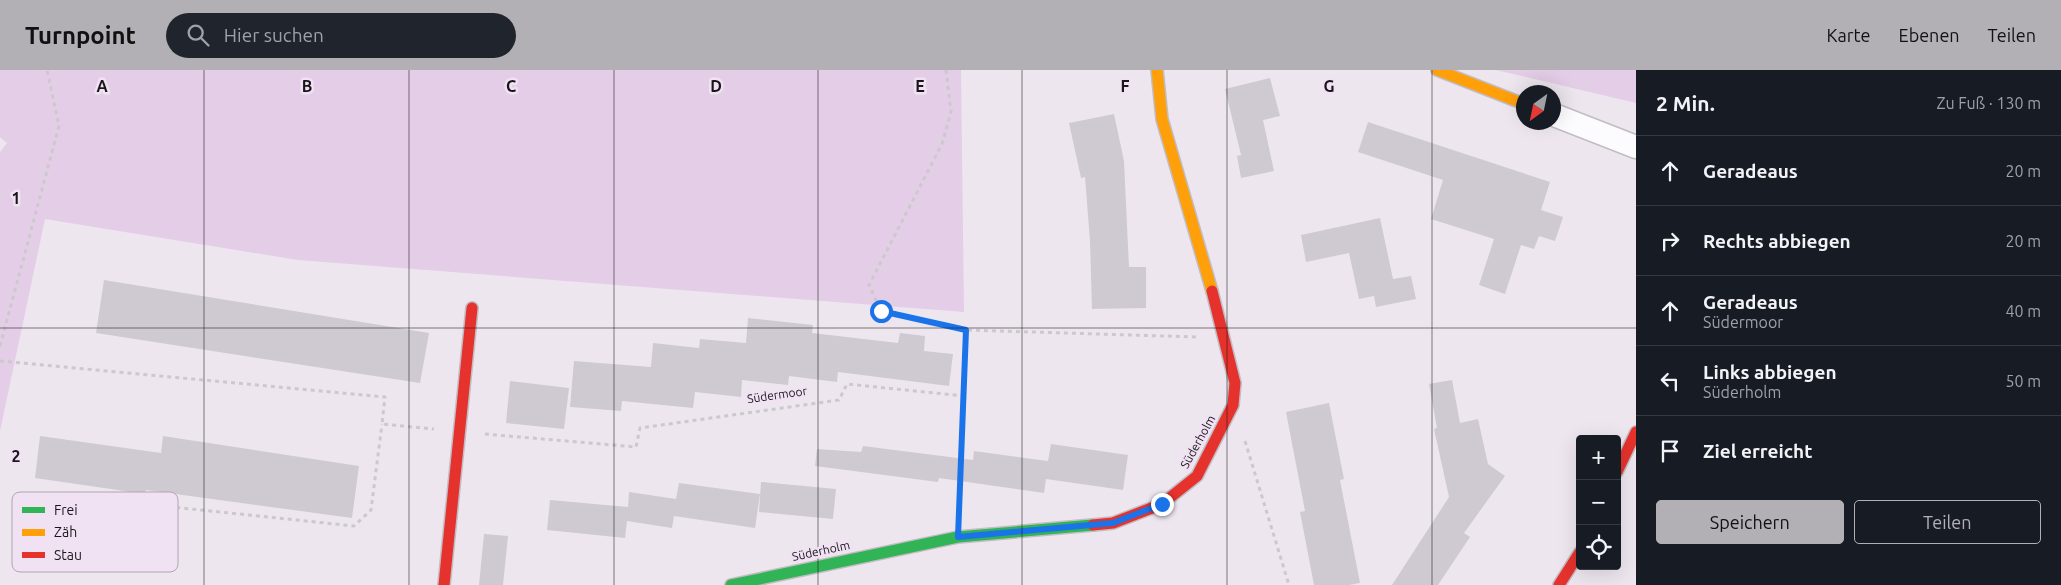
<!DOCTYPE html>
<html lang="de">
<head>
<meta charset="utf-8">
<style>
	:root { --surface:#171b24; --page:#20242c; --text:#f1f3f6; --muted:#9ea1a6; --line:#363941; --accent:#b2b0b5 }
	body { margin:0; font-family:Ubuntu,sans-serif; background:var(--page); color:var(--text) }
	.controls { position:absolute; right:15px; bottom:15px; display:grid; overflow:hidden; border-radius:5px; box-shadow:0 5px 20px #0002 }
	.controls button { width:45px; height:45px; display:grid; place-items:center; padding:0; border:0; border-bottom:1px solid var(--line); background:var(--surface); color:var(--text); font:25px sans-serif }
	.compass { position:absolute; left:1516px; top:15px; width:45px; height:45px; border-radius:50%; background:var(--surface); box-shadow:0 5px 20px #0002; rotate:213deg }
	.stop { position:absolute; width:15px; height:15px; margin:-11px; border:4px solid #1a73e8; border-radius:50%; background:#fff }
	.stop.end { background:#1a73e8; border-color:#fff; box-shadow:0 1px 5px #0008 }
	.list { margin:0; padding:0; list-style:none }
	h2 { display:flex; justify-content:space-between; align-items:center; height:65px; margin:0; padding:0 20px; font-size:21px }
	h2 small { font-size:16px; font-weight:400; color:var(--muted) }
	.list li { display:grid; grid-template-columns:32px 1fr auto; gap:15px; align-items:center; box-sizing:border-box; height:70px; padding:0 20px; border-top:1px solid var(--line) }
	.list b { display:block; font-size:19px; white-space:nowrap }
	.list p { margin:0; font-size:16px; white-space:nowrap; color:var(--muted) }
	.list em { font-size:16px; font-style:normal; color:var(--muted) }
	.actions { display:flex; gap:10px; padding:15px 20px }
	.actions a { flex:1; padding:11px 0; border:1px solid var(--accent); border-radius:5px; text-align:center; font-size:18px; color:var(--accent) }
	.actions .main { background:var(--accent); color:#111 }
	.icon { flex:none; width:28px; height:28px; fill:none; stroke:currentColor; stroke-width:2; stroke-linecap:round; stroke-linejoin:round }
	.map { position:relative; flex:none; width:1636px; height:515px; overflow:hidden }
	header { display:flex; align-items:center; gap:30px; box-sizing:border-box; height:70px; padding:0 25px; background:var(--accent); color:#111 }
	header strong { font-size:24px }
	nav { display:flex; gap:28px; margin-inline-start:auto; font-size:18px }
	.search { width:350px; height:45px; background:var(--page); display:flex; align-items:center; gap:12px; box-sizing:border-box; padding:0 18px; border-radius:28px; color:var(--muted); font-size:19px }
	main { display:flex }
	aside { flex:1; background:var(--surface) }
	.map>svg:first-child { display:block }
</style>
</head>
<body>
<header>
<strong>Turnpoint</strong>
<div class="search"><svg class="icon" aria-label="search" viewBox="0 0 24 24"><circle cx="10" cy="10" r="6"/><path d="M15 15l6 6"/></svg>Hier suchen</div>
<nav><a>Karte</a><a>Ebenen</a><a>Teilen</a></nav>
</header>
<main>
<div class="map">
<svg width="1636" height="515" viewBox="0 0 1636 515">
	<rect width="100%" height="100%" fill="#ede6ef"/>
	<g fill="#e4cde7">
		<path d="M 0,0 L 961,0 L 964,242 L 298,190 L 45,149 L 0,361 L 0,82 L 7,73 L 0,67 Z"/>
		<path d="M 1496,0 L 1636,0 L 1636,33 Z"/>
	</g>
	<g fill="#cfcad1">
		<path d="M 1270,8 L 1280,46 L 1263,50 L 1274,101 L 1241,108 L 1237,86 L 1241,85 L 1225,19 Z"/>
		<path d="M 1114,44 L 1124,91 L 1129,197 L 1146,197 L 1146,238 L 1092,239 L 1090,171 L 1085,107 L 1081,108 L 1069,53 Z"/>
		<path d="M 1368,52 L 1550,112 L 1541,140 L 1563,147 L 1555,171 L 1539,166 L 1534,179 L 1521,175 L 1505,224 L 1479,215 L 1494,169 L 1431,149 L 1443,110 L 1358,82 Z"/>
		<path d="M 1380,148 L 1393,209 L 1411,206 L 1416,229 L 1376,237 L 1374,226 L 1359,229 L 1349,183 L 1306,192 L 1301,165 Z"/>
		<path d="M 104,210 L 429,263 L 420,313 L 96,263 Z"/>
		<path d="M 748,248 L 813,255 L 812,263 L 898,273 L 900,263 L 925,266 L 924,281 L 953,284 L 949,316 L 838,302 L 837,312 L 789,306 L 788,315 L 742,310 L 741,327 L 695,322 L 693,338 L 622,331 L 621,341 L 570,337 L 574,291 L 651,297 L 653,273 L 699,278 L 700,269 L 746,273 Z"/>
		<path d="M 1452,310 L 1460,353 L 1478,349 L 1488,394 L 1505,406 L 1464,463 L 1470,467 L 1438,515 L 1392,515 L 1449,427 L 1434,359 L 1437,358 L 1429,314 Z"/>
		<path d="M 510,311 L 569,318 L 564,359 L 506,353 Z"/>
		<path d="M 1329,333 L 1344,409 L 1340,410 L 1360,513 L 1349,515 L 1314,515 L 1300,442 L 1305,441 L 1286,342 Z"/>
		<path d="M 40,366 L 161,383 L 163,366 L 359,396 L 352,448 L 146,420 L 145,424 L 35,408 Z"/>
		<path d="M 1051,374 L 1128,385 L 1123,420 L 1046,409 L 1044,423 L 939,408 L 938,412 L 815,396 L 817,379 L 861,382 L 863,376 L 973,390 L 974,381 L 1048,391 Z"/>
		<path d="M 761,412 L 836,419 L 833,449 L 759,442 Z"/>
		<path d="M 679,413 L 760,424 L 755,458 L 674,446 L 672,458 L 627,451 L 625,468 L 547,460 L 550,430 L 628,437 L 629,422 L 676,429 Z"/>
		<path d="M 484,464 L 508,466 L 503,515 L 479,515 Z"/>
	</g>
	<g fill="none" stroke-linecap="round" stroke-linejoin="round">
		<defs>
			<path id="street" d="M 1554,45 L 1636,77"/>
			<path id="fast" d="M 731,515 L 958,467 L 1093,455"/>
			<g id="slow">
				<path d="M 1157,0 L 1162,49 L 1212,221"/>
				<path d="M 1437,0 L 1524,34"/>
			</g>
			<g id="jam">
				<path d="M 1617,402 L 1636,362"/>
				<path d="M 1093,455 L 1113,453 L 1162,434 L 1197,406 L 1233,335 L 1235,313 L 1212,221"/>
				<path d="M 444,515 L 472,238"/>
				<path d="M 1559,515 L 1580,482"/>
			</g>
		</defs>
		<use href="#street" stroke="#c2bcc3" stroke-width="25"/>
		<use href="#fast" stroke="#c2bcc3" stroke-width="14"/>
		<use href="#slow" stroke="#c2bcc3" stroke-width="14"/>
		<use href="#jam" stroke="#c2bcc3" stroke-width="14"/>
		<g stroke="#ccc9cd" stroke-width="3" stroke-dasharray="4 4" stroke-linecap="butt">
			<path d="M 946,0 L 951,42 L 942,74 L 869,215 L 881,241 L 966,260 L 1197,267"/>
			<path d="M 0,276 L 59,56 L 47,0"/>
			<path d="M 0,291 L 385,327 L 382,354 L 434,359"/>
			<path d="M 964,326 L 966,260"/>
			<path d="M 485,364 L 636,377 L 640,358 L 839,330 L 847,314 L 964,326 L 959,441"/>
			<path d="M 1245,371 L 1289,515"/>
			<path d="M 57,425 L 354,456 L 371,440 L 382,354"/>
		</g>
		<use href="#street" stroke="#fcfbfd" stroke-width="22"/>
		<use href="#fast" stroke="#30b455" stroke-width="11"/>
		<use href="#slow" stroke="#ff9f0a" stroke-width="11"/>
		<use href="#jam" stroke="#e5322d" stroke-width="11"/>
	</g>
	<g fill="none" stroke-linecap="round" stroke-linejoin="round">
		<path stroke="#1a73e8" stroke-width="6" d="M 881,241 L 966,260 L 958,467 L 1113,453 L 1162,434"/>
	</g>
	<path fill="none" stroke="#1a151b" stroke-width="1" stroke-opacity="0.55" d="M 204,0 L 204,515M 409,0 L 409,515M 614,0 L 614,515M 818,0 L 818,515M 1022,0 L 1022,515M 1227,0 L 1227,515M 1432,0 L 1432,515M 0,258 L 1636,258"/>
	<g text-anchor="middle" stroke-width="5" stroke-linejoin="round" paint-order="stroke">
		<g font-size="12" fill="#1a151b" stroke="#f0e2f3">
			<text transform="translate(777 325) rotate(-8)" y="4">Südermoor</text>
			<text transform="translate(1198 372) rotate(-61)" y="4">Süderholm</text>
			<text transform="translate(821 481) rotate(-12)" y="4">Süderholm</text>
		</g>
	</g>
	<rect x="12" y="422" width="166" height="80" rx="8" fill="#f0e2f3" stroke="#b0a4b2" stroke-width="1"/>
	<rect x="22" y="437" width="23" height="6" fill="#30b455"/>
	<rect x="22" y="459" width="23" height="7" fill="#ff9f0a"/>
	<rect x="22" y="482" width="23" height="6" fill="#e5322d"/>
	<g font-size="14" fill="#1a151b">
		<text x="54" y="445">Frei</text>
		<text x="54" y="467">Zäh</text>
		<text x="54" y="490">Stau</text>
	</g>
	<g font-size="16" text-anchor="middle" font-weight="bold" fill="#1a151b" stroke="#f0e2f3" stroke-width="5" stroke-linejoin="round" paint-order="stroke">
		<text x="102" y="22">A</text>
		<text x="307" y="22">B</text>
		<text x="511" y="22">C</text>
		<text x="716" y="22">D</text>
		<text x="920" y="22">E</text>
		<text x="1125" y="22">F</text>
		<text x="1329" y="22">G</text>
		<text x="16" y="134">1</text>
		<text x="16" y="392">2</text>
	</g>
</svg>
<div class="controls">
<button>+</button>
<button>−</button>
<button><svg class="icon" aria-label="locate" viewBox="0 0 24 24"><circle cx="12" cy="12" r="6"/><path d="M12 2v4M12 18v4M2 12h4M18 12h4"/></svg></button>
</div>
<svg class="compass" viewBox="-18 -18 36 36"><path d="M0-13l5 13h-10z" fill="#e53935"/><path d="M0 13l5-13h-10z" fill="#9ea1a6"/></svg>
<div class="stop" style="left:881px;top:241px"></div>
<div class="stop end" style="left:1162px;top:434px"></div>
</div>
<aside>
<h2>2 Min.<small>Zu Fuß · 130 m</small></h2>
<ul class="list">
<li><svg class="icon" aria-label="ahead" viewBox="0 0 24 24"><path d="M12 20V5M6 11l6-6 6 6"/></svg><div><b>Geradeaus</b></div><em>20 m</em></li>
<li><svg class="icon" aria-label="right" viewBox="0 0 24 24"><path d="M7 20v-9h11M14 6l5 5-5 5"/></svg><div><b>Rechts abbiegen</b></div><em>20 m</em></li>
<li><svg class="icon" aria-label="ahead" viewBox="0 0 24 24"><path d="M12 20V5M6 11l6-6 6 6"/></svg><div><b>Geradeaus</b><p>Südermoor</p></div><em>40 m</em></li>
<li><svg class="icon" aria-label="left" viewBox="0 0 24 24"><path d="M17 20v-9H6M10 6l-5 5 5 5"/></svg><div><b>Links abbiegen</b><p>Süderholm</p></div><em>50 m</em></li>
<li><svg class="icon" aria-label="arrive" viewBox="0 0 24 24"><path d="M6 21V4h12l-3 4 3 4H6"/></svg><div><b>Ziel erreicht</b></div></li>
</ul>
<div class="actions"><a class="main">Speichern</a><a>Teilen</a></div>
</aside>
</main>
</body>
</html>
